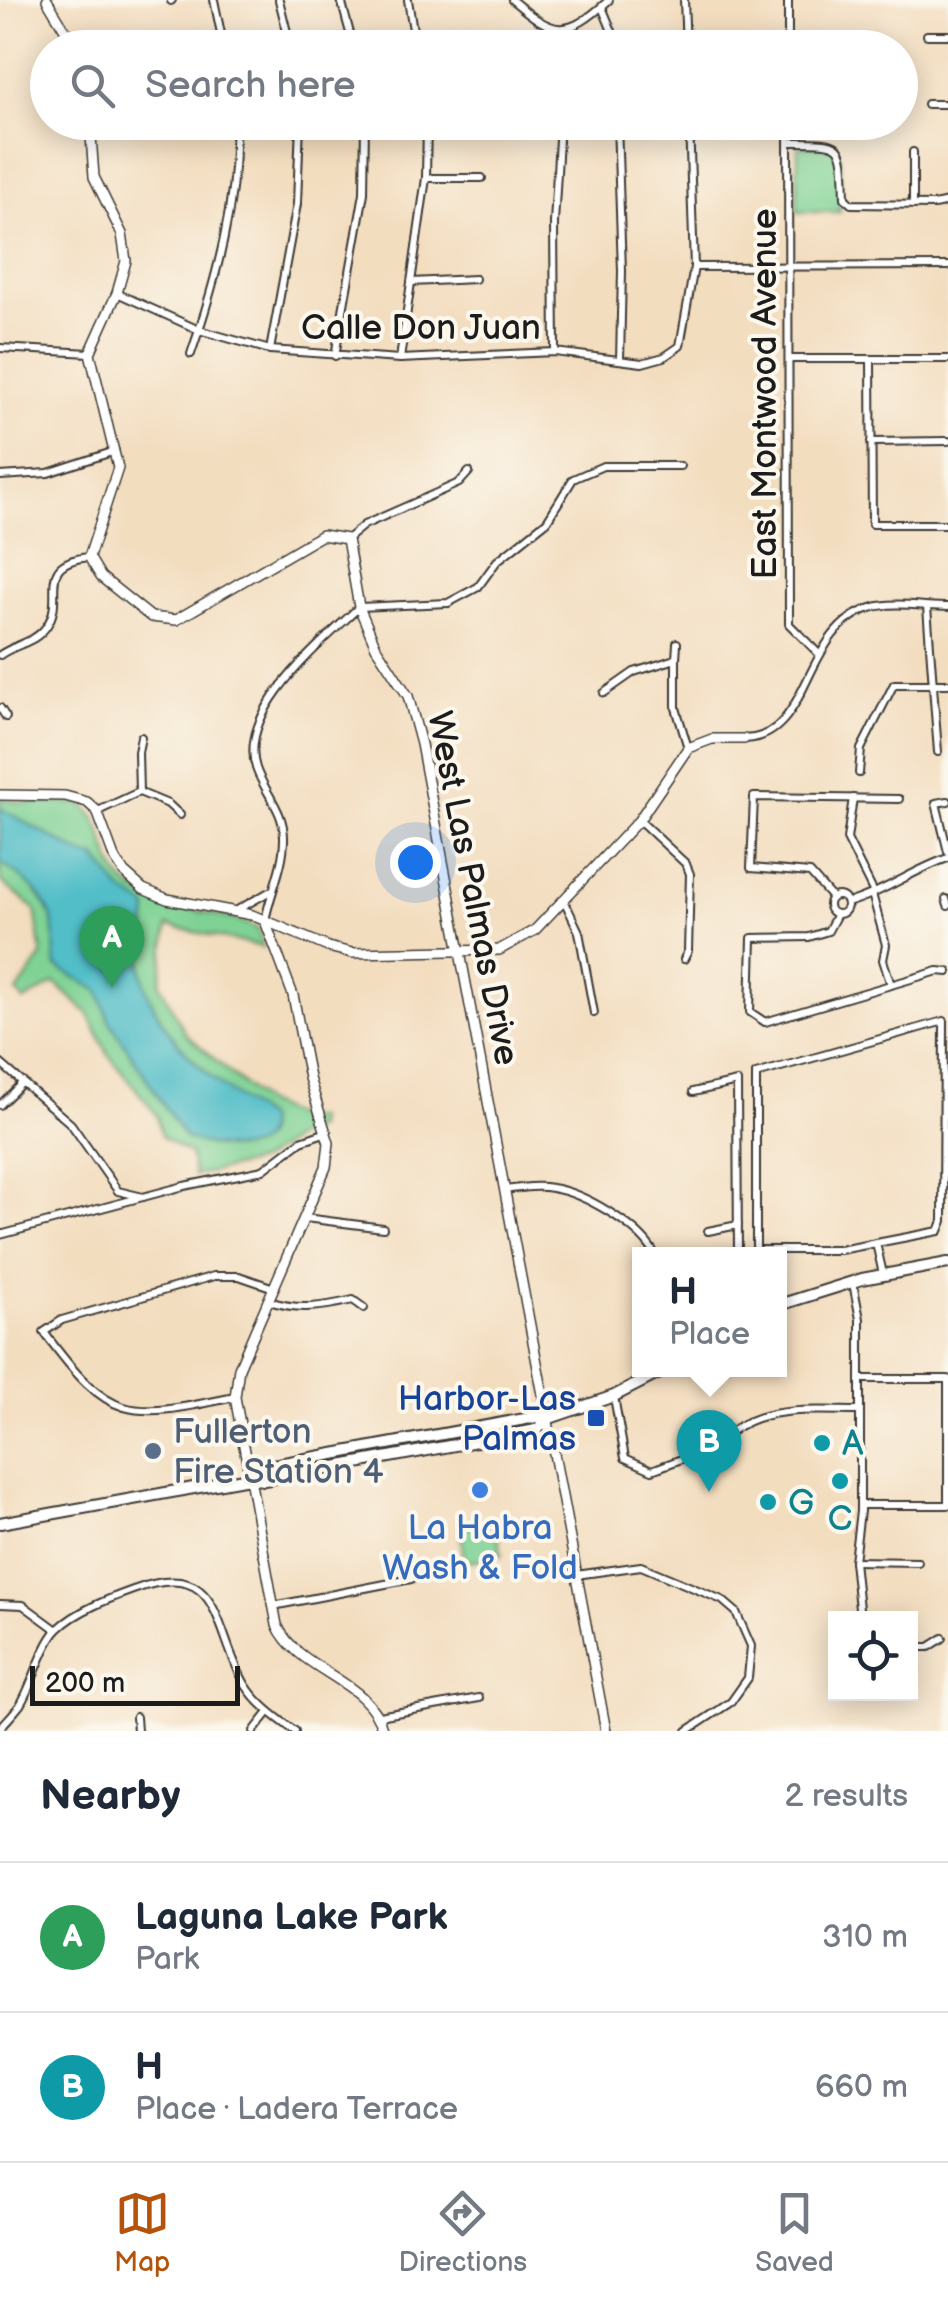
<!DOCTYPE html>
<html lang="en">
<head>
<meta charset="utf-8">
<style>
	:root { --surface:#fff; --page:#f6f6f7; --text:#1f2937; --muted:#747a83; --line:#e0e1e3; --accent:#b45309 }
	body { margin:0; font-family:"Balsamiq Sans",sans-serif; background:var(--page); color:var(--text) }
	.controls { position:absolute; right:30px; bottom:30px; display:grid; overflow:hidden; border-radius:0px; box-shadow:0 5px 25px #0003 }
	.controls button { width:90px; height:90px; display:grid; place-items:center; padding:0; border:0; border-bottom:2px solid var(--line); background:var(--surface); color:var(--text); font:50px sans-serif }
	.scale { position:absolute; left:30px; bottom:25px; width:210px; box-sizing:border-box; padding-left:10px; border:5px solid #1c1c1c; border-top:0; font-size:28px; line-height:35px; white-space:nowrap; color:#1c1c1c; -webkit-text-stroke:8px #fbf7ec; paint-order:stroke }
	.you { position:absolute; left:415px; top:862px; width:35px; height:35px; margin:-25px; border:8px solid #fff; border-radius:50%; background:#1a73e8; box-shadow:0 0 0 15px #1a73e833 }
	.badge { display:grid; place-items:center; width:65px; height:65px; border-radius:50%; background:var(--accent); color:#fff; font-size:32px; font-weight:700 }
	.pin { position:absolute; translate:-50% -82px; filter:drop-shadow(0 2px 5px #0008) }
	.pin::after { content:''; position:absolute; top:52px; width:35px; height:30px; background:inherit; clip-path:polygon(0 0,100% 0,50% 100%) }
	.popup { position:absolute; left:632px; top:1247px; width:155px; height:130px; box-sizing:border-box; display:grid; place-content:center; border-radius:0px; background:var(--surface); filter:drop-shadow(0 2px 8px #0005); font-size:32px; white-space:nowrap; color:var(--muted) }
	.popup b { font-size:38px; color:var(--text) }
	.popup::after { content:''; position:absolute; left:50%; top:100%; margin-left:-20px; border:20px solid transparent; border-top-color:var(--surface) }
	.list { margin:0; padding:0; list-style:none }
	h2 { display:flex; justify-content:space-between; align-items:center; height:130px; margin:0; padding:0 40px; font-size:42px }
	h2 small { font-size:32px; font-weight:400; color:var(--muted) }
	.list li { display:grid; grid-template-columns:65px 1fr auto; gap:30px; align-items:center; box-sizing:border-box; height:150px; padding:0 40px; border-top:2px solid var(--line) }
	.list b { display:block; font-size:38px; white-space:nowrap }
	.list p { margin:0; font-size:32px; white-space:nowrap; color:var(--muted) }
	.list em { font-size:32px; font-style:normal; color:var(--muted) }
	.icon { flex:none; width:55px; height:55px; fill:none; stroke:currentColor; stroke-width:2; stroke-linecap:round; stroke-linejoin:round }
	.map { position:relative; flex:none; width:948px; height:1731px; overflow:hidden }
	.search { position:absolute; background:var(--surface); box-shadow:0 5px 25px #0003; left:30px; right:30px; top:30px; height:110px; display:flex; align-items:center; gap:25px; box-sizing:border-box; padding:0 35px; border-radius:55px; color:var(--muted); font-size:38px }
	.sheet { height:430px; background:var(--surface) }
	nav { display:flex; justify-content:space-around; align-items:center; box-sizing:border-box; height:140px; border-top:2px solid var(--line); background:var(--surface); font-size:28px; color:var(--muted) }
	nav a { display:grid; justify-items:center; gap:5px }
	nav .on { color:var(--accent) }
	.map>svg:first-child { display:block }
</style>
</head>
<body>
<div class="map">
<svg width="948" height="1731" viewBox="0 0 948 1731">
	<rect width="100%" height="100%" fill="#fbf7ec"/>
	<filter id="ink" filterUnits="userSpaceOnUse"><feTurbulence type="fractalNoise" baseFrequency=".01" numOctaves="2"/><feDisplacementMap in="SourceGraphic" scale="20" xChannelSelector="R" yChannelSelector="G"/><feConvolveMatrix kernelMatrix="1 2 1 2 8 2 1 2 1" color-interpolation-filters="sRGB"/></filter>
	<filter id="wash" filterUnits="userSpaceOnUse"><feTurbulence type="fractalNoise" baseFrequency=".0048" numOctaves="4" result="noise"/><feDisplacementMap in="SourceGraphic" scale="40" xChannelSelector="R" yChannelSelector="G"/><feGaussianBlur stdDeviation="2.25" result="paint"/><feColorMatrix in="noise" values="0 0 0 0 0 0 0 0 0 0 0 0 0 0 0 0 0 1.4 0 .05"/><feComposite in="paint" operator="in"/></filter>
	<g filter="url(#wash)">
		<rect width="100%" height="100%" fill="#f3ddbf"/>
		<g fill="#7fd294" stroke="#4e7758" stroke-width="2.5">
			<path d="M 798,146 L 832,146 L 840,158 L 840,212 L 797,212 Z"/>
			<path d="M 0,798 L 19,802 L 80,803 C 108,820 102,861 126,883 C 158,913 220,908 258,929 L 263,947 L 168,926 L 160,984 L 185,1033 L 264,1103 L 294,1116 L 317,1119 L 316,1128 L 298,1136 L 261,1161 L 194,1176 L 190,1154 L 161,1136 L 157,1115 L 108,1054 L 88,1013 L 55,983 L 24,1001 L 17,992 L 42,956 L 35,909 L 0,881 Z"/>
			<path d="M 493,1521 L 496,1524 L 502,1555 L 464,1562 L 460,1527 Z"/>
		</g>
		<path fill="#51bec8" stroke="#366d72" stroke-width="2.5" d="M 0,808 L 84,855 L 96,857 L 121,890 L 148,908 C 148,929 139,950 142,971 C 153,1034 216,1085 266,1118 C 274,1165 208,1146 185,1138 L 109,1020 L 99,991 L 56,966 C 53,952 56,938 53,924 C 49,899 22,875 0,863 Z"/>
	</g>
	<g filter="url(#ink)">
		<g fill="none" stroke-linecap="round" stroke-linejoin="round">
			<defs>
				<g id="street">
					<path d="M 214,0 L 224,48"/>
					<path d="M 279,0 L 291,48"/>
					<path d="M 341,0 L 354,48"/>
					<path d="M 408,0 L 416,48"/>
					<path d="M 512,0 C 554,35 565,40 609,0"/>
					<path d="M 684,0 L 686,48"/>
					<path d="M 788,0 L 788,48"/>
					<path d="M 171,1 L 172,0"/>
					<path d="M 602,7 L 619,48"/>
					<path d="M 555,28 L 558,48"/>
					<path d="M 927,35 L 948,35"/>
					<path d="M 927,104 L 948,104"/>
					<path d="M 617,122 L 622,271 L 620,360"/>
					<path d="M 788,122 L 789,624 L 819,654"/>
					<path d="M 788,142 C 847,142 843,140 845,198 L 851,204 L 934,205 L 948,202"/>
					<path d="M 913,152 L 913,205"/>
					<path d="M 426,178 L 482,178"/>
					<path d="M 694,267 L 948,266"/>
					<path d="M 411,282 L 475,279"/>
					<path d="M 117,293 L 199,330 L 270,350 L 400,359 L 555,352 L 642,363 L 664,357 L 680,346 L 694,267 L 689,122"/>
					<path d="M 0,348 L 90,353"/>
					<path d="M 270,350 L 297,204 L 300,122"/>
					<path d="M 555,352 L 554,223 L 560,122"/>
					<path d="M 191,354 C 216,281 238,201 235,122"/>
					<path d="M 335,356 L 364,193 L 365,122"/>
					<path d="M 400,359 L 426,178 L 427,122"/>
					<path d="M 789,359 L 948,359"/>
					<path d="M 871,359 L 872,524 L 948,524"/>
					<path d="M 871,442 L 948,441"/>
					<path d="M 0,476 L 48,473 L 115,451"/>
					<path d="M 347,539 L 364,525 L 459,483 L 469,472"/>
					<path d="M 927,607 L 938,752"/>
					<path d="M 0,655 C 15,644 35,643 46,627 C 68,597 32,563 89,557"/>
					<path d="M 676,659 L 677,643"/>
					<path d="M 604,693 L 634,672 L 676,659 L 676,708 L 688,748"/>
					<path d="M 0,708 L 6,717"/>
					<path d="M 744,739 C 812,738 801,629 871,608 C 893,601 925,607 948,607"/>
					<path d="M 859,773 L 861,749 L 894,684 L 948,684"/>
					<path d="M 139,792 L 138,752 L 141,737"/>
					<path d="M 853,798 L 847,839 L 874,893"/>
					<path d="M 948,801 L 936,803 L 948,852"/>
					<path d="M 98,811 L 139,792 L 168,804 L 180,815"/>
					<path d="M 639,820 L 686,864 L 690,874 L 688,951 L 684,959"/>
					<path d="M 872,894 L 886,945 L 883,960 L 891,985"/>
					<circle cx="838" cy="905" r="9"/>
					<path d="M 832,898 L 810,873 L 751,868 L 754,797 L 899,799"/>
					<path d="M 946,899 L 948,906"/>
					<path d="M 564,900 L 579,932 L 594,1013"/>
					<path d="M 847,903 C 883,893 913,870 948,858"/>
					<path d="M 237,910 L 269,892"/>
					<path d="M 837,914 L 828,931 L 809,937 L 752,938 L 750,1012 L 765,1022 L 938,971 L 948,972"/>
					<path d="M 265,921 C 270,894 284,866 284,839 C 285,811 264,792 256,768 C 237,710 323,642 359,607 L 448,603 L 478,587 L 497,561 L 547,521 L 573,479 L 603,466 L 680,466"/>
					<path d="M 944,1021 L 943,1221 L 939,1231 L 840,1250 L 756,1250 L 756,1074 Z"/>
					<path d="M 0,1063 L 71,1124 L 118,1191 L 143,1197"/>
					<path d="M 693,1092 L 737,1082 L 738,1254"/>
					<path d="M 0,1105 L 23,1082"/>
					<path d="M 504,1190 C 520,1188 536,1185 552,1188 C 584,1193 636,1224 653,1251"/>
					<path d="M 305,1218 L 383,1228"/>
					<path d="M 708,1231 L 738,1225"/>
					<path d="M 0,1235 L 184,1186 L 263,1170 L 301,1141 L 327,1132"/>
					<path d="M 876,1243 L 883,1274"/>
					<path d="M 853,1283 L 860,1319 L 860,1511 L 854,1561 L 860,1618"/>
					<path d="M 269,1301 C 299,1311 323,1307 353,1300 L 364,1308"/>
					<path d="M 860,1379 L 948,1379 L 948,1505 L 860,1505"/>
					<path d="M 235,1397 C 129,1419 111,1424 44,1332 L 62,1320 L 214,1276 L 239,1276 L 274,1288"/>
					<path d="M 614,1397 L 625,1458 L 652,1470 L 695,1454"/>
					<path d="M 710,1457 C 739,1402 808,1411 860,1411"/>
					<path d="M 854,1561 L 918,1562"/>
					<path d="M 576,1575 L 641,1566 L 722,1600 L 736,1612 L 751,1646 L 748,1678 L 731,1702 L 687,1731"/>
					<path d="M 0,1604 L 23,1605 L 57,1630"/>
					<path d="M 273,1606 L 411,1579"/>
					<path d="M 910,1647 L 929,1647 L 943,1638"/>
					<path d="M 379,1716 L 479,1698"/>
					<path d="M 136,1717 L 137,1731"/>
					<path d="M 0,1728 C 6,1721 14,1713 20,1705 C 33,1684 42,1646 58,1629 C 77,1611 108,1599 133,1590 C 223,1556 213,1629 245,1684 C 257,1704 277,1718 295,1731"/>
					<path d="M 254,1731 L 269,1712"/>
				</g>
				<g id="secondary">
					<path d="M 47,0 L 76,48"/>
					<path d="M 90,122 L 94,177 L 122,234 L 126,261 L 117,293 L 90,353 L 118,468 L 89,557 L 101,577 L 151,617 L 176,620 L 322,535 L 347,539 L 359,607 L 376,647 L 408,696 L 421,744 L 606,1731"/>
					<path d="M 0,795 L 65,796 L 87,802 L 97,811 L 114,857 L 124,872 L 143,889 L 167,899 L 252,915 L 328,947 L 352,953 L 499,950 L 535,930 L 639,820 L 688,748 L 712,739 L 744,739"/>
					<path d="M 265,921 L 293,995 L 309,1078 L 329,1143 L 326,1167 L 239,1368 L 235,1397 L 277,1625 C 299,1673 369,1678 383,1731"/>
				</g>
				<g id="primary">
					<path d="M 779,1305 L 862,1279 L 948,1263"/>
					<path d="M 249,1478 L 262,1467 L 536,1417 L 547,1419 L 614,1396 L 665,1370"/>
					<path d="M 0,1523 L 249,1478 L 264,1480 L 531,1431 L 538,1429 L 547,1419"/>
				</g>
			</defs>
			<use href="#street" stroke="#3c3934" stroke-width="10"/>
			<use href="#secondary" stroke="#3c3934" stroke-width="12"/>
			<use href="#primary" stroke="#3c3934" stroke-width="14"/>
			<use href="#street" stroke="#fff" stroke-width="6"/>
			<use href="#secondary" stroke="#fff" stroke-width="9"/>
			<use href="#primary" stroke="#fff" stroke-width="10"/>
		</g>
	</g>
	<rect fill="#1a4fb4" stroke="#fbf7ec" stroke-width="4" x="586" y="1408" width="20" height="20" rx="5"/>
	<g fill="#0f9aa8" stroke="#fbf7ec" stroke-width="4">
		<circle cx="822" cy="1443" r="10"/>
		<circle cx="840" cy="1481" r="10"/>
		<circle cx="768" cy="1502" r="10"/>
	</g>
	<circle fill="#5c6f8a" stroke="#fbf7ec" stroke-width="4" cx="153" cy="1451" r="10"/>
	<circle fill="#3f7fe0" stroke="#fbf7ec" stroke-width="4" cx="480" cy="1490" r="10"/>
	<g text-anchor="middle" stroke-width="8" stroke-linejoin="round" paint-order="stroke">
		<g font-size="35" fill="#1c1c1c" stroke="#fbf7ec">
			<text x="421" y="339">Calle Don Juan</text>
			<text transform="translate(764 394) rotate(-90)" y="12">East Montwood Avenue</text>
			<text transform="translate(474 888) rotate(79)" y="12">West Las Palmas Drive</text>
		</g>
		<g font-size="35" fill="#164399" stroke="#fbf7ec" text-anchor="end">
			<text x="576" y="1410">Harbor-Las<tspan x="576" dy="40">Palmas</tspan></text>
		</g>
		<g font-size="35" fill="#4e5e75" stroke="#fbf7ec" text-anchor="start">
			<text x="173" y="1443">Fullerton<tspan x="173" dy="40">Fire Station 4</tspan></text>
		</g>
		<g font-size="35" fill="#0d838f" stroke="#fbf7ec" text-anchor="start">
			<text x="842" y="1455">A</text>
			<text x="788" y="1514">G</text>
			<text x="840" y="1530" text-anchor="middle">C</text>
		</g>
		<g font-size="35" fill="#366cbe" stroke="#fbf7ec">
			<text x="480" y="1539">La Habra<tspan x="480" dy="40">Wash &amp; Fold</tspan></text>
		</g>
	</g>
</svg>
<div class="controls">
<button><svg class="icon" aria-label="locate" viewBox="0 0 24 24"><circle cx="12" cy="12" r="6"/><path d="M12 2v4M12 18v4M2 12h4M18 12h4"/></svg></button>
</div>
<div class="scale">200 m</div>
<div class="you"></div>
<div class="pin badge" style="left:112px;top:988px;background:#2e9e5b">A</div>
<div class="pin badge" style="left:709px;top:1492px;background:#0f9aa8">B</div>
<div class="popup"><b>H</b>Place</div>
<div class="search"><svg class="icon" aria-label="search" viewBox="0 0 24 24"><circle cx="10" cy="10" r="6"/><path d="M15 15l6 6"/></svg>Search here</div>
</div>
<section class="sheet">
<h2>Nearby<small>2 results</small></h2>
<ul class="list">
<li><span class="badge" style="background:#2e9e5b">A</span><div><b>Laguna Lake Park</b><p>Park</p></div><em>310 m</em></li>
<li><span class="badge" style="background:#0f9aa8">B</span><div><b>H</b><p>Place · Ladera Terrace</p></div><em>660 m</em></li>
</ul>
</section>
<nav>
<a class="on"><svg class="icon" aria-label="map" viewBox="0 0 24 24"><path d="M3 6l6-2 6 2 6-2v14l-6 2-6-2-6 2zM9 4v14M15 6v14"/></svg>Map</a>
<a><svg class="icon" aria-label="directions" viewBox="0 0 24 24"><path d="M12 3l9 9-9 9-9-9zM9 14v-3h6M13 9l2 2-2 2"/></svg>Directions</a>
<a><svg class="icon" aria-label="saved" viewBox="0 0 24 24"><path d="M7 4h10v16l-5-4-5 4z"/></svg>Saved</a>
</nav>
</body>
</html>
